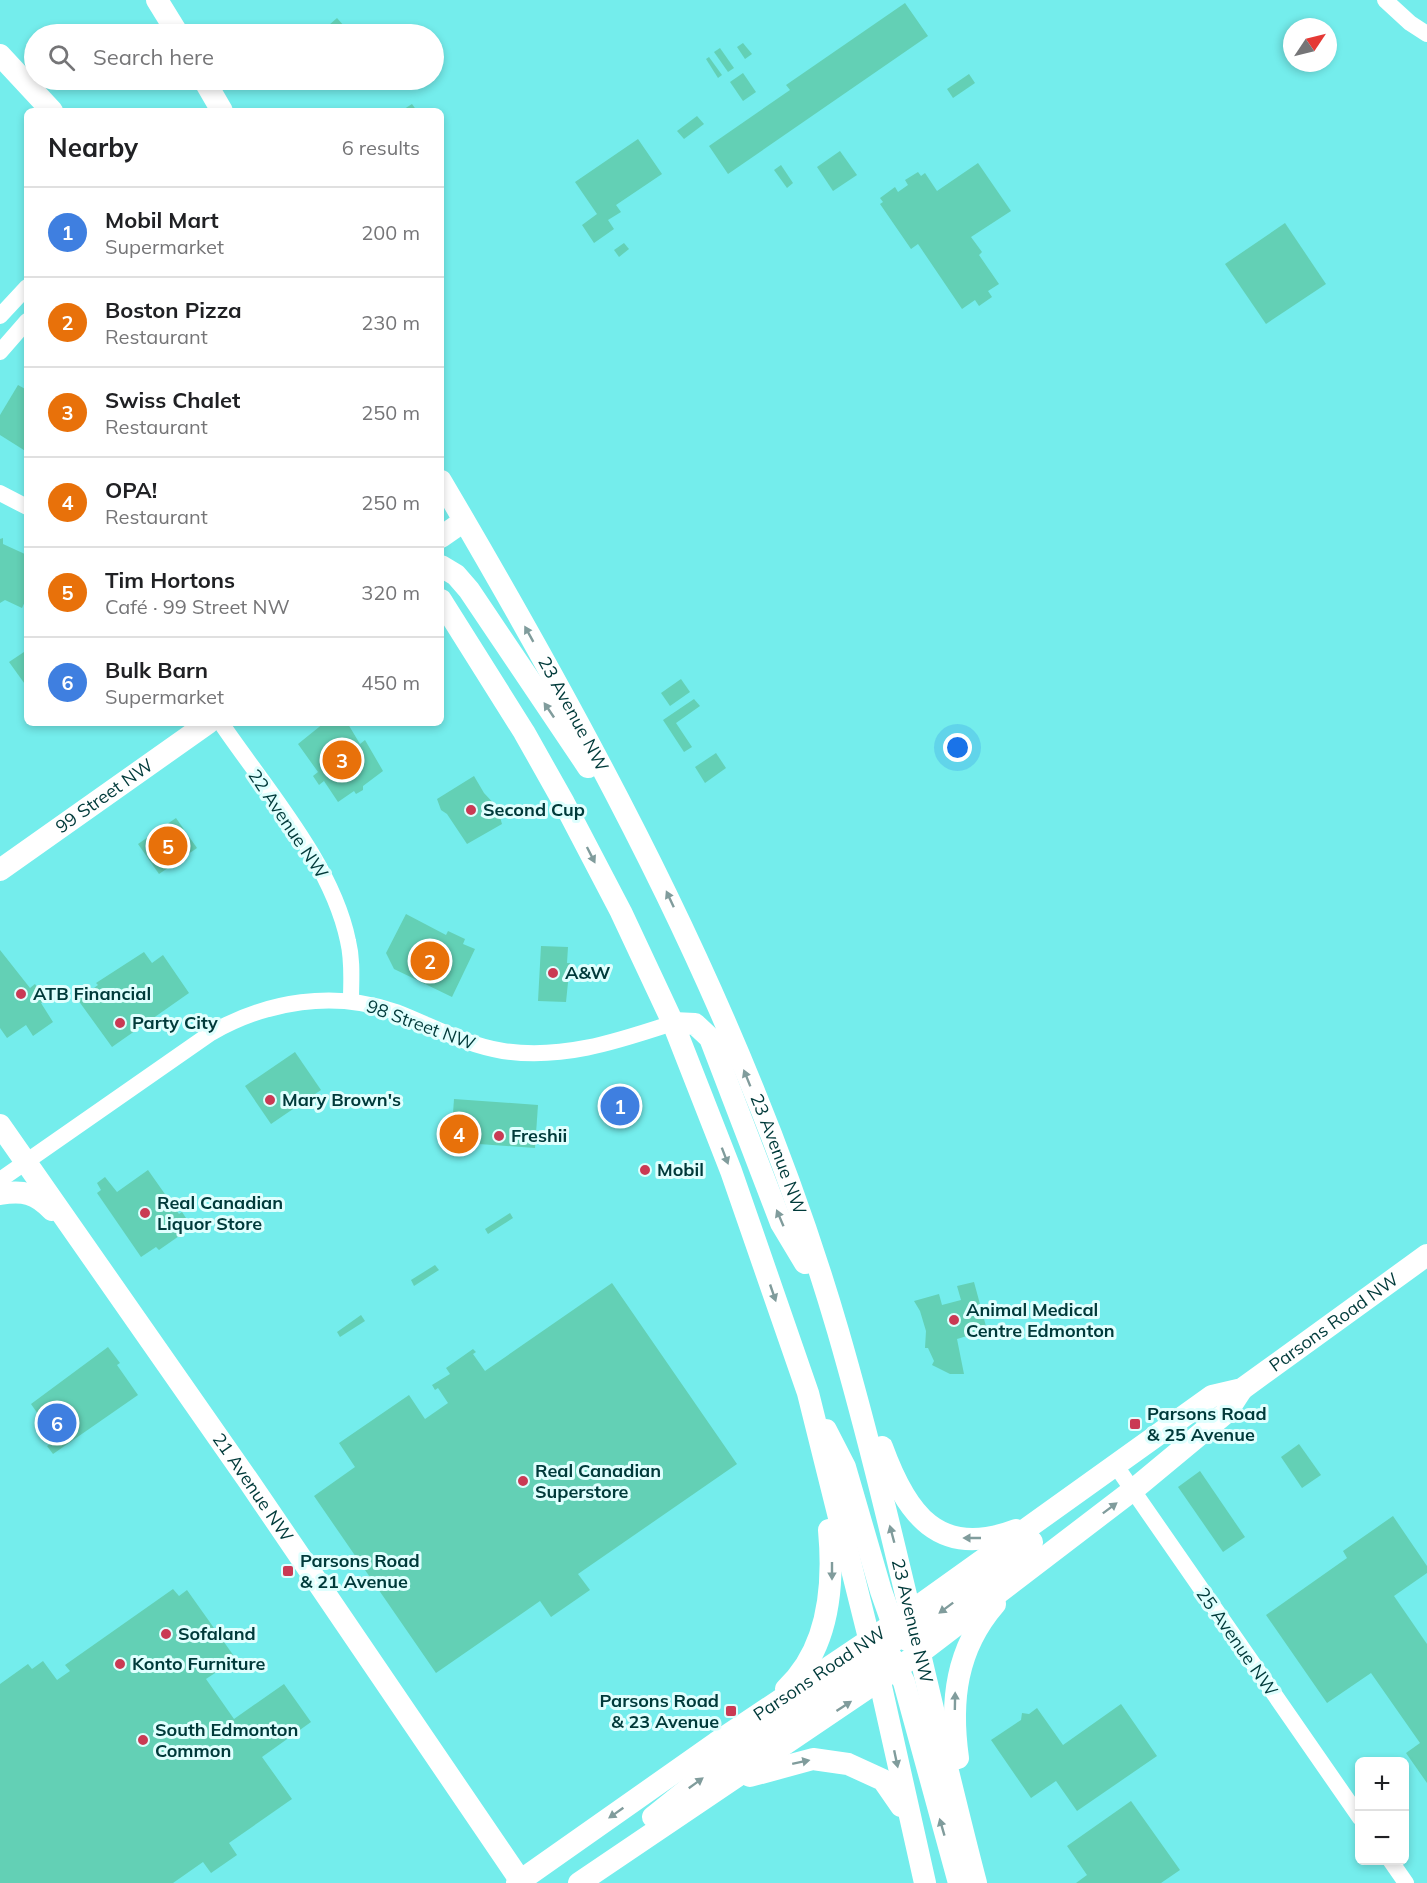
<!DOCTYPE html>
<html lang="en">
<head>
<meta charset="utf-8">
<style>
	:root { --surface:#fff; --page:#f2f2f2; --text:#202124; --muted:#757577; --line:#e0e0e0; --accent:#ca3a54 }
	body { margin:0; font-family:Mulish,sans-serif; background:var(--page); color:var(--text) }
	.controls { position:absolute; right:18px; bottom:18px; display:grid; overflow:hidden; border-radius:9px; box-shadow:0 3px 9px #0003 }
	.controls button { width:54px; height:54px; display:grid; place-items:center; padding:0; border:0; border-bottom:2px solid var(--line); background:var(--surface); color:var(--text); font:30px sans-serif }
	.compass { position:absolute; left:1283px; top:18px; width:54px; height:54px; border-radius:50%; background:var(--surface); box-shadow:0 3px 9px #0003; rotate:55deg }
	.you { position:absolute; left:958px; top:748px; width:21px; height:21px; margin:-15px; border:4px solid #fff; border-radius:50%; background:#1a73e8; box-shadow:0 0 0 9px #1a73e833 }
	.badge { display:grid; place-items:center; width:39px; height:39px; border-radius:50%; background:var(--accent); color:#fff; font-size:20px; font-weight:700 }
	.pin { position:absolute; translate:-50% -50%; border:3px solid #fff; box-shadow:0 2px 6px #0006 }
	.list { margin:0; padding:0; list-style:none }
	h2 { display:flex; justify-content:space-between; align-items:center; height:78px; margin:0; padding:0 24px; font-size:26px }
	h2 small { font-size:20px; font-weight:400; color:var(--muted) }
	.list li { display:grid; grid-template-columns:39px 1fr auto; gap:18px; align-items:center; box-sizing:border-box; height:90px; padding:0 24px; border-top:2px solid var(--line) }
	.list b { display:block; font-size:22px; white-space:nowrap }
	.list p { margin:0; font-size:20px; white-space:nowrap; color:var(--muted) }
	.list em { font-size:20px; font-style:normal; color:var(--muted) }
	.icon { flex:none; width:33px; height:33px; fill:none; stroke:currentColor; stroke-width:2; stroke-linecap:round; stroke-linejoin:round }
	.map { position:relative; flex:none; width:1427px; height:1883px; overflow:hidden }
	.search { position:absolute; background:var(--surface); box-shadow:0 3px 9px #0003; left:24px; top:24px; width:420px; height:66px; display:flex; align-items:center; gap:15px; box-sizing:border-box; padding:0 21px; border-radius:33px; color:var(--muted); font-size:22px }
	.panel { position:absolute; background:var(--surface); box-shadow:0 3px 9px #0003; left:24px; top:108px; width:420px; height:618px; border-radius:9px }
	.map>svg:first-child { display:block }
</style>
</head>
<body>
<div class="map">
<svg width="1427" height="1883" viewBox="0 0 1427 1883">
	<rect width="100%" height="100%" fill="#74edec"/>
	<g fill="#63d0b5">
		<path d="M 905,3 L 928,36 L 728,174 L 709,146 L 790,90 L 786,85 Z"/>
		<path d="M 337,18 L 344,26 L 335,33 L 329,25 Z"/>
		<path d="M 743,43 L 752,54 L 745,59 L 737,47 Z"/>
		<path d="M 720,48 L 734,68 L 728,72 L 714,52 Z"/>
		<path d="M 709,57 L 722,75 L 718,78 L 706,59 Z"/>
		<path d="M 743,73 L 756,92 L 743,101 L 730,82 Z"/>
		<path d="M 969,74 L 975,83 L 953,98 L 947,89 Z"/>
		<path d="M 412,104 L 417,111 L 401,111 Z"/>
		<path d="M 697,116 L 704,124 L 684,139 L 677,131 Z"/>
		<path d="M 638,139 L 662,174 L 616,205 L 621,212 L 608,220 L 614,229 L 594,243 L 582,225 L 597,214 L 575,182 Z"/>
		<path d="M 840,151 L 857,175 L 833,191 L 817,167 Z"/>
		<path d="M 978,163 L 1011,211 L 971,237 L 982,252 L 979,255 L 999,284 L 988,291 L 992,297 L 979,306 L 975,300 L 962,309 L 918,244 L 911,249 L 880,204 L 883,202 L 880,198 L 895,187 L 898,192 L 908,185 L 905,180 L 918,172 L 921,176 L 925,173 L 937,191 Z"/>
		<path d="M 781,165 L 793,183 L 787,188 L 774,170 Z"/>
		<path d="M 1285,223 L 1326,284 L 1266,324 L 1225,264 Z"/>
		<path d="M 624,243 L 629,249 L 619,257 L 614,250 Z"/>
		<path d="M 18,385 L 27,390 L 27,452 L 0,435 L 0,415 Z"/>
		<path d="M 3,538 L 3,544 L 27,555 L 27,597 L 22,608 L 5,600 L 0,603 L 0,539 Z"/>
		<path d="M 27,650 L 27,687 L 9,662 Z"/>
		<path d="M 681,679 L 690,692 L 670,706 L 661,693 Z"/>
		<path d="M 694,699 L 700,706 L 676,723 L 692,747 L 684,752 L 663,720 Z"/>
		<path d="M 324,723 L 348,724 L 360,744 L 365,740 L 383,771 L 363,786 L 363,790 L 356,794 L 354,791 L 338,802 L 324,781 L 319,785 L 313,776 L 318,772 L 298,744 Z"/>
		<path d="M 716,753 L 726,768 L 705,783 L 695,767 Z"/>
		<path d="M 474,776 L 484,793 L 497,807 L 502,824 L 467,844 L 447,814 L 441,810 L 437,799 Z"/>
		<path d="M 176,818 L 197,848 L 159,874 L 138,844 Z"/>
		<path d="M 406,914 L 446,935 L 448,931 L 465,939 L 463,944 L 475,949 L 452,997 L 394,969 L 386,953 Z"/>
		<path d="M 541,946 L 568,947 L 567,963 L 570,963 L 566,1002 L 538,1001 Z"/>
		<path d="M 0,950 L 30,988 L 35,984 L 46,1000 L 41,1003 L 53,1022 L 33,1036 L 26,1025 L 7,1038 L 0,1028 Z"/>
		<path d="M 144,952 L 152,963 L 163,955 L 189,993 L 112,1047 L 78,1000 L 98,985 L 96,983 Z"/>
		<path d="M 295,1052 L 321,1090 L 271,1124 L 245,1086 Z"/>
		<path d="M 622,1092 L 631,1116 L 619,1120 L 610,1096 Z"/>
		<path d="M 454,1099 L 538,1105 L 535,1148 L 451,1142 Z"/>
		<path d="M 148,1170 L 179,1214 L 182,1212 L 192,1227 L 159,1250 L 156,1247 L 141,1257 L 97,1193 L 101,1190 L 97,1183 L 105,1177 L 117,1192 Z"/>
		<path d="M 510,1213 L 513,1218 L 488,1234 L 485,1229 Z"/>
		<path d="M 435,1265 L 439,1270 L 414,1286 L 411,1280 Z"/>
		<path d="M 974,1282 L 987,1330 L 957,1339 L 964,1374 L 950,1374 L 932,1365 L 934,1361 L 928,1348 L 925,1348 L 926,1331 L 920,1311 L 914,1301 L 939,1294 L 942,1305 L 961,1300 L 957,1286 Z"/>
		<path d="M 612,1283 L 737,1464 L 578,1574 L 590,1590 L 551,1617 L 540,1601 L 436,1673 L 314,1496 L 355,1467 L 339,1443 L 409,1395 L 425,1419 L 448,1403 L 438,1388 L 435,1390 L 432,1385 L 450,1374 L 446,1368 L 473,1349 L 476,1352 L 473,1354 L 485,1371 Z"/>
		<path d="M 361,1315 L 365,1321 L 340,1337 L 337,1332 Z"/>
		<path d="M 108,1347 L 120,1363 L 117,1365 L 138,1395 L 53,1454 L 47,1446 L 56,1440 L 31,1404 Z"/>
		<path d="M 1299,1444 L 1321,1475 L 1302,1488 L 1281,1457 Z"/>
		<path d="M 1200,1471 L 1245,1537 L 1223,1552 L 1178,1487 Z"/>
		<path d="M 1393,1516 L 1427,1566 L 1427,1573 L 1394,1596 L 1427,1644 L 1427,1783 L 1406,1753 L 1420,1743 L 1371,1673 L 1327,1703 L 1266,1615 L 1347,1558 L 1343,1551 Z"/>
		<path d="M 173,1589 L 179,1596 L 187,1590 L 236,1659 L 206,1679 L 234,1719 L 284,1684 L 311,1722 L 262,1757 L 292,1799 L 229,1843 L 237,1855 L 211,1873 L 203,1862 L 173,1883 L 0,1883 L 0,1684 L 28,1664 L 32,1669 L 43,1661 L 57,1680 L 70,1671 L 65,1665 Z"/>
		<path d="M 1121,1704 L 1157,1756 L 1077,1811 L 1056,1781 L 1031,1798 L 991,1740 L 1021,1720 L 1022,1713 L 1029,1714 L 1037,1708 L 1063,1745 Z"/>
		<path d="M 1131,1801 L 1180,1870 L 1161,1883 L 1076,1883 L 1087,1875 L 1067,1846 Z"/>
	</g>
	<g fill="none" stroke-linecap="round" stroke-linejoin="round">
		<g stroke="#fff" stroke-width="16">
			<path d="M 1385,0 L 1410,23 L 1427,34"/>
			<path d="M 0,316 L 27,287"/>
			<path d="M 0,352 L 27,321"/>
			<path d="M 0,493 L 27,507"/>
			<path d="M 221,723 C 265,788 332,863 348,941 C 353,961 351,981 351,1001"/>
			<path d="M 0,1180 L 211,1033 C 267,1001 334,990 396,1012 C 432,1026 465,1045 503,1051 C 563,1060 618,1041 673,1023"/>
			<path d="M 1116,1466 L 1360,1818"/>
			<path d="M 1390,1860 L 1406,1883"/>
		</g>
		<g stroke="#fff" stroke-width="22">
			<path d="M 157,0 L 178,34"/>
			<path d="M 0,55 L 52,111"/>
			<path d="M 204,80 L 222,111"/>
			<path id="s1" d="M 441,481 C 600,751 750,1029 838,1331 C 891,1514 928,1700 976,1883"/>
			<path d="M 441,537 L 464,521"/>
			<path d="M 441,566 L 456,575 L 469,590 L 588,767"/>
			<path d="M 441,600 L 524,732 L 564,803 L 621,912 L 673,1023 L 731,1171 L 808,1393 L 880,1682 L 925,1883"/>
			<path id="s2" d="M 0,870 L 208,723"/>
			<path d="M 673,1023 L 695,1024 L 710,1038 L 781,1223 L 805,1263"/>
			<path id="s3" d="M 0,1125 L 250,1483 L 522,1883"/>
			<path d="M 0,1194 C 23,1190 36,1193 52,1210"/>
			<path d="M 826,1430 L 845,1467 L 881,1591 L 898,1639"/>
			<path d="M 882,1447 C 906,1513 938,1560 1016,1530"/>
			<path d="M 907,1640 L 1032,1542"/>
			<path d="M 892,1658 L 904,1682 L 959,1883"/>
			<path d="M 786,1689 C 829,1649 834,1584 829,1530"/>
			<path d="M 958,1758 C 950,1701 956,1649 995,1604"/>
			<path d="M 750,1776 L 813,1759 L 848,1764 L 883,1780 L 901,1806"/>
			<path d="M 653,1817 L 698,1781 L 874,1660 L 886,1651 L 906,1623"/>
			<path id="s4" d="M 517,1883 L 716,1743 L 892,1625 L 1212,1396 L 1242,1389 L 1427,1255"/>
			<path d="M 579,1883 L 921,1652 L 1133,1490 L 1227,1412 L 1242,1389"/>
		</g>
	</g>
	<defs><path id="oneway-solid" d="M-6-.8H1V-3.2L6.5 0L1 3.2V.8H-6Z" transform="scale(1.5)"/></defs>
	<g fill="#809c9c">
		<use href="#oneway-solid" transform="translate(529 634) rotate(-119)"/>
		<use href="#oneway-solid" transform="translate(549 710) rotate(-124)"/>
		<use href="#oneway-solid" transform="translate(591 855) rotate(63)"/>
		<use href="#oneway-solid" transform="translate(670 899) rotate(-115)"/>
		<use href="#oneway-solid" transform="translate(747 1078) rotate(-112)"/>
		<use href="#oneway-solid" transform="translate(725 1156) rotate(69)"/>
		<use href="#oneway-solid" transform="translate(780 1218) rotate(-113)"/>
		<use href="#oneway-solid" transform="translate(773 1293) rotate(71)"/>
		<use href="#oneway-solid" transform="translate(1110 1508) rotate(-37)"/>
		<use href="#oneway-solid" transform="translate(892 1534) rotate(-105)"/>
		<use href="#oneway-solid" transform="translate(972 1538) rotate(180)"/>
		<use href="#oneway-solid" transform="translate(832 1571) rotate(90)"/>
		<use href="#oneway-solid" transform="translate(946 1608) rotate(143)"/>
		<use href="#oneway-solid" transform="translate(955 1701) rotate(-89)"/>
		<use href="#oneway-solid" transform="translate(844 1706) rotate(-33)"/>
		<use href="#oneway-solid" transform="translate(896 1759) rotate(78)"/>
		<use href="#oneway-solid" transform="translate(801 1762) rotate(-12)"/>
		<use href="#oneway-solid" transform="translate(696 1783) rotate(-36)"/>
		<use href="#oneway-solid" transform="translate(616 1813) rotate(145)"/>
		<use href="#oneway-solid" transform="translate(942 1827) rotate(-106)"/>
	</g>
	<g fill="#ca3a54" stroke="#dffffe" stroke-width="2">
		<circle cx="471" cy="810" r="6"/>
		<circle cx="553" cy="973" r="6"/>
		<circle cx="21" cy="994" r="6"/>
		<circle cx="120" cy="1023" r="6"/>
		<circle cx="270" cy="1100" r="6"/>
		<circle cx="499" cy="1136" r="6"/>
		<circle cx="645" cy="1170" r="6"/>
		<circle cx="145" cy="1213" r="6"/>
		<circle cx="954" cy="1320" r="6"/>
		<rect x="1129" y="1418" width="12" height="12" rx="3"/>
		<circle cx="523" cy="1481" r="6"/>
		<rect x="282" y="1565" width="12" height="12" rx="3"/>
		<circle cx="166" cy="1634" r="6"/>
		<circle cx="120" cy="1664" r="6"/>
		<rect x="725" y="1705" width="12" height="12" rx="3"/>
		<circle cx="143" cy="1740" r="6"/>
	</g>
	<g text-anchor="middle" stroke-width="6" stroke-linejoin="round" paint-order="stroke">
		<g font-size="18" fill="#003a3a" stroke="#dffffe">
			<text dy="6" stroke="none"><textPath href="#s1" startOffset="268">23 Avenue NW</textPath></text>
			<text dy="6" stroke="none"><textPath href="#s2" startOffset="128">99 Street NW</textPath></text>
			<text transform="translate(288 824) rotate(56)" y="6">22 Avenue NW</text>
			<text transform="translate(421 1025) rotate(20)" y="6">98 Street NW</text>
			<text dy="6" stroke="none"><textPath href="#s1" startOffset="754">23 Avenue NW</textPath></text>
			<text dy="6" stroke="none"><textPath href="#s4" startOffset="993">Parsons Road NW</textPath></text>
			<text dy="6" stroke="none"><textPath href="#s3" startOffset="442">21 Avenue NW</textPath></text>
			<text dy="6" stroke="none"><textPath href="#s1" startOffset="1240">23 Avenue NW</textPath></text>
			<text transform="translate(1237 1642) rotate(55)" y="6">25 Avenue NW</text>
			<text dy="6" stroke="none"><textPath href="#s4" startOffset="368">Parsons Road NW</textPath></text>
		</g>
		<g font-size="18" font-weight="bold" fill="#003a3a" stroke="#dffffe" text-anchor="start">
			<text x="483" y="816">Second Cup</text>
			<text x="565" y="979">A&amp;W</text>
			<text x="33" y="1000">ATB Financial</text>
			<text x="132" y="1029">Party City</text>
			<text x="282" y="1106">Mary Brown's</text>
			<text x="511" y="1142">Freshii</text>
			<text x="657" y="1176">Mobil</text>
			<text x="157" y="1209">Real Canadian<tspan x="157" dy="21">Liquor Store</tspan></text>
			<text x="966" y="1316">Animal Medical<tspan x="966" dy="21">Centre Edmonton</tspan></text>
			<text x="1147" y="1420">Parsons Road<tspan x="1147" dy="21">&amp; 25 Avenue</tspan></text>
			<text x="535" y="1477">Real Canadian<tspan x="535" dy="21">Superstore</tspan></text>
			<text x="300" y="1567">Parsons Road<tspan x="300" dy="21">&amp; 21 Avenue</tspan></text>
			<text x="178" y="1640">Sofaland</text>
			<text x="132" y="1670">Konto Furniture</text>
			<text x="719" y="1707" text-anchor="end">Parsons Road<tspan x="719" dy="21">&amp; 23 Avenue</tspan></text>
			<text x="155" y="1736">South Edmonton<tspan x="155" dy="21">Common</tspan></text>
		</g>
	</g>
</svg>
<div class="controls">
<button>+</button>
<button>−</button>
</div>
<svg class="compass" viewBox="-18 -18 36 36"><path d="M0-13l5 13h-10z" fill="#e53935"/><path d="M0 13l5-13h-10z" fill="#757577"/></svg>
<div class="you"></div>
<div class="pin badge" style="left:620px;top:1106px;background:#3f7fe0">1</div>
<div class="pin badge" style="left:430px;top:961px;background:#e8710a">2</div>
<div class="pin badge" style="left:342px;top:760px;background:#e8710a">3</div>
<div class="pin badge" style="left:459px;top:1134px;background:#e8710a">4</div>
<div class="pin badge" style="left:168px;top:846px;background:#e8710a">5</div>
<div class="pin badge" style="left:57px;top:1423px;background:#3f7fe0">6</div>
<div class="search"><svg class="icon" aria-label="search" viewBox="0 0 24 24"><circle cx="10" cy="10" r="6"/><path d="M15 15l6 6"/></svg>Search here</div>
<section class="panel">
<h2>Nearby<small>6 results</small></h2>
<ul class="list">
<li><span class="badge" style="background:#3f7fe0">1</span><div><b>Mobil Mart</b><p>Supermarket</p></div><em>200 m</em></li>
<li><span class="badge" style="background:#e8710a">2</span><div><b>Boston Pizza</b><p>Restaurant</p></div><em>230 m</em></li>
<li><span class="badge" style="background:#e8710a">3</span><div><b>Swiss Chalet</b><p>Restaurant</p></div><em>250 m</em></li>
<li><span class="badge" style="background:#e8710a">4</span><div><b>OPA!</b><p>Restaurant</p></div><em>250 m</em></li>
<li><span class="badge" style="background:#e8710a">5</span><div><b>Tim Hortons</b><p>Café · 99 Street NW</p></div><em>320 m</em></li>
<li><span class="badge" style="background:#3f7fe0">6</span><div><b>Bulk Barn</b><p>Supermarket</p></div><em>450 m</em></li>
</ul>
</section>
</div>
</body>
</html>
